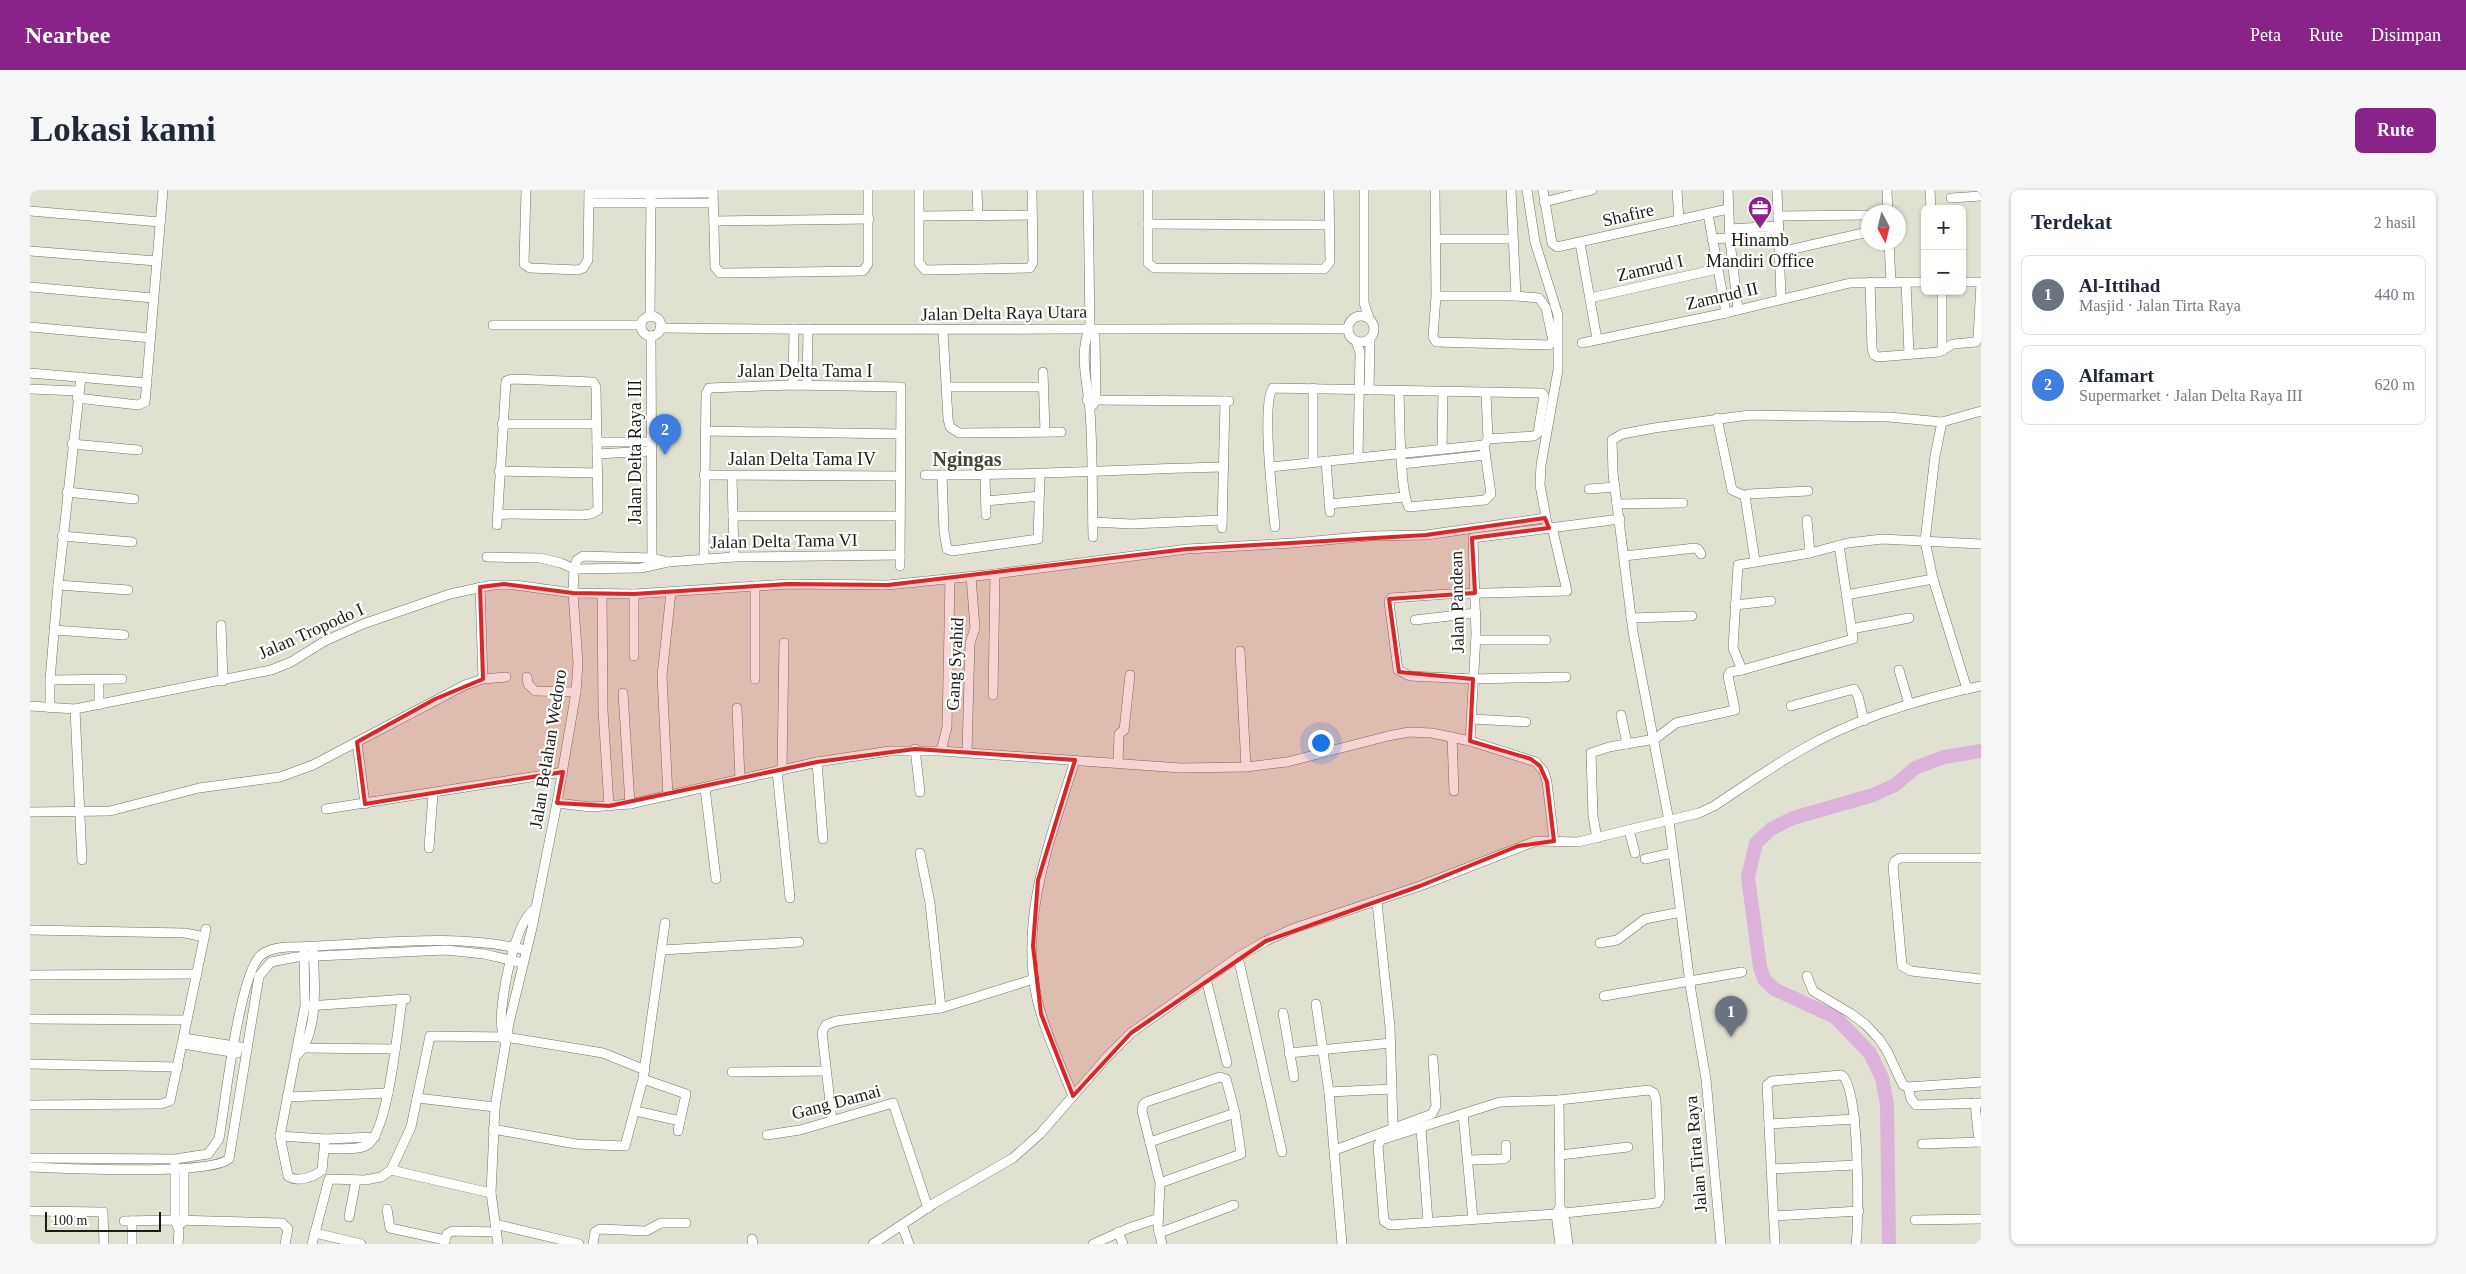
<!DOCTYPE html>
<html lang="id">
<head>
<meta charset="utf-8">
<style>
	:root { --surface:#fff; --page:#f6f6f7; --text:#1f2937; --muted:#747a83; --line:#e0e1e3; --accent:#892289 }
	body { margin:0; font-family:Georgia,serif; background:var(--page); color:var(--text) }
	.controls { position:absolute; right:15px; top:15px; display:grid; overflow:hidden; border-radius:8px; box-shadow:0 1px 4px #0004 }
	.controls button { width:45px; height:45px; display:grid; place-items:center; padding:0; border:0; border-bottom:1px solid var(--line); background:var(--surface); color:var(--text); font:25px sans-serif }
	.compass { position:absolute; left:1831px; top:15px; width:45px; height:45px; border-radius:50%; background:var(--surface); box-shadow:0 1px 4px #0004; rotate:173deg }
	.scale { position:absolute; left:15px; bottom:12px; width:116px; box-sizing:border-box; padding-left:5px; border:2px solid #1c1b16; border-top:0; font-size:14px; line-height:18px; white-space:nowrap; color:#1c1b16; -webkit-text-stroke:4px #fff; paint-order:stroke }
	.you { position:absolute; left:1290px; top:552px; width:18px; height:18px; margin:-12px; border:4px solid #fff; border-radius:50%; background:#1a73e8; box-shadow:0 0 0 8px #1a73e833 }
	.badge { display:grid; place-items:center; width:32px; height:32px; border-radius:50%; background:var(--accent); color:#fff; font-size:16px; font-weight:700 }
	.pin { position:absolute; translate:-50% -41px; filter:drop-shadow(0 1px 2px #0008) }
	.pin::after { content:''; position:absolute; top:26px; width:18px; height:15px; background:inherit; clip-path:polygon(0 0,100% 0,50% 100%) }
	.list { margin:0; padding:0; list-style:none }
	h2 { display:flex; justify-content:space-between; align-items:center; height:65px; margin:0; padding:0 20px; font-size:21px }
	h2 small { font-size:16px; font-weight:400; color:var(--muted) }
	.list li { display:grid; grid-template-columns:32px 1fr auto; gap:15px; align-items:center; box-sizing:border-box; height:80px; margin:0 10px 10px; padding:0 10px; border:1px solid var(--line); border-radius:8px }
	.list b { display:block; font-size:19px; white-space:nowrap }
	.list p { margin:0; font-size:16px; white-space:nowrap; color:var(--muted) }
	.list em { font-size:16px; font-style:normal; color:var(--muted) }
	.map { position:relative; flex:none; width:1951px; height:1054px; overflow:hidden; border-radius:8px }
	header { display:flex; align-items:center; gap:30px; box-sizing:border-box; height:70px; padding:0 25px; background:var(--accent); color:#fff }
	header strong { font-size:24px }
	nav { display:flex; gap:28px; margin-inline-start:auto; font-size:18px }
	.intro { display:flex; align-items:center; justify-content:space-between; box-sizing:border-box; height:120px; padding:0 30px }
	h1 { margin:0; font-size:35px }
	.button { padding:12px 22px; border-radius:8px; background:var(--accent); color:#fff; font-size:18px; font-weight:700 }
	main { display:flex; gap:30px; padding:0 30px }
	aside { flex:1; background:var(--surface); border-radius:8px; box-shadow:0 1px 4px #0004 }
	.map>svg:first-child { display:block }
</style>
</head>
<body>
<header>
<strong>Nearbee</strong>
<nav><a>Peta</a><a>Rute</a><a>Disimpan</a></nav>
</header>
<div class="intro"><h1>Lokasi kami</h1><a class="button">Rute</a></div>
<main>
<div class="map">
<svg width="1951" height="1054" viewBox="0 0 1951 1054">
	<rect width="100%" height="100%" fill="#e1e1d2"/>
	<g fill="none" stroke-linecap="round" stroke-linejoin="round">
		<path stroke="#dbb2d9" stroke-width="14" d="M 1859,1054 L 1857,914 L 1852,888 L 1840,863 L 1805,827 L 1744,799 L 1734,789 L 1730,777 L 1718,687 L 1726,653 L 1741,639 L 1763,628 L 1843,605 L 1865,595 L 1885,578 L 1914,567 L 1951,561"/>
		<defs>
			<g id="minor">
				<path d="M 496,0 L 494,74 L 500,78 L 548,80 L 553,78 L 558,70 L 559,0"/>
				<path d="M 683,0 L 685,77 L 690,83 L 694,83 L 833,81 L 838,74 L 838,0"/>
				<path d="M 889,0 L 889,73 L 895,80 L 1000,78 L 1003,72 L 1002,0"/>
				<path d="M 947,0 L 948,25"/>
				<path d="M 1058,0 L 1060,138 C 1048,162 1058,196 1060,221 C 1063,263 1062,305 1063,347"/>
				<path d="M 1118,0 L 1118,73 L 1124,78 L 1294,79 L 1300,72 L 1299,0"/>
				<path d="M 1334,0 L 1334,113 L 1339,128"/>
				<path d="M 1405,0 L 1406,106 L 1403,147 L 1406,152 L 1519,155 L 1523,151 L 1516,118 L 1509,108 L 1486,106 L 1406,106"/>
				<path d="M 1481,0 L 1486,106"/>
				<path d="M 1497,0 L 1505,52 L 1528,125 L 1528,180 L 1511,275 L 1510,295 L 1517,333"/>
				<path d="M 1513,0 L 1522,53 L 1527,57 L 1698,19"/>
				<path d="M 1647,0 L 1649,30"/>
				<path d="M 1698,0 L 1700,51 L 1708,120"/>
				<path d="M 1747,0 L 1751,108"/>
				<path d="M 1857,0 L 1858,22"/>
				<path d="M 1900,0 L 1901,19"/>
				<path d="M 559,4 L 683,3"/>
				<path d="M 1921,8 L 1951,6"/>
				<path d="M 1514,12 L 1562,0"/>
				<path d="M 559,13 L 683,13"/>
				<path d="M 0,21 L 130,32"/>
				<path d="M 1678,24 L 1696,123"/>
				<path d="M 890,26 L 1002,25"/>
				<path d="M 1748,26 L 1838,25"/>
				<path d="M 684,31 L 839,29"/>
				<path d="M 1118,34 L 1299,35"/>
				<path d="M 1699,39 L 1749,36"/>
				<path d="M 1405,49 L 1482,49"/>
				<path d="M 1682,49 L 1749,45"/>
				<path d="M 1859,52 L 1861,92"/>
				<path d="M 1550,53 L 1567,149"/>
				<path d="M 0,61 L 126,71"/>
				<path d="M 1750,62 L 1838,42"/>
				<path d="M 1840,92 L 1842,158 L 1844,165 L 1848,167 L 1909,162 L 1923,154 L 1946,152 L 1948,148 L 1951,93"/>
				<path d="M 1876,92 L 1879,164"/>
				<path d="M 1932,92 L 1951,92"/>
				<path d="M 0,97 L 123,108"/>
				<path d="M 1912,101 L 1912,161"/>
				<path d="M 1560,108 L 1687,79"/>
				<circle cx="1331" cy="139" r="13"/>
				<circle cx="621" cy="136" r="10"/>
				<path d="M 620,127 L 621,0"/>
				<path d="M 463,135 L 611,135"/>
				<path d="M 0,137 L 121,148"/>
				<path d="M 630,138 C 859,141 1089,138 1318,139"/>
				<path d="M 1060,138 L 1065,147 L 1066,210 L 1063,215"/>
				<path d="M 913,141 L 918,229 L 920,237 L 929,243 L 1031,242"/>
				<path d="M 621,146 L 622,372"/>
				<path d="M 1326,151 L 1330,163 L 1328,267"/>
				<path d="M 1552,153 L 1696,123 L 1820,93 L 1895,92"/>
				<path d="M 1013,182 L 1015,242"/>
				<path d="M 0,183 L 117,193"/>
				<path d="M 763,195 L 764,139"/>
				<path d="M 777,195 L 778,139"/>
				<path d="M 917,197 L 1013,197"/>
				<path d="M 0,199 L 48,201"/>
				<path d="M 1339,200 L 1340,150"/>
				<path d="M 1369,201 C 1370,223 1369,302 1379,317 L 1455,310 L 1461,304 L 1454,255"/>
				<path d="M 1456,203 L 1458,249"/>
				<path d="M 47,208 L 108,215 L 115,212 L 133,0"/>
				<path d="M 1057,210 L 1199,211"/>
				<path d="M 1687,228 L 1702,300 L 1715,306 L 1718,304 L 1778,301"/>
				<path d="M 1912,232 L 1905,266 L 1895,351 L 1903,389 L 1937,499"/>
				<path d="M 472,234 L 566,234"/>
				<path d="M 675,241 L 871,244"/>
				<path d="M 567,252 L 621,252"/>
				<path d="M 42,254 L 108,260"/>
				<path d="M 1412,259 L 1413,202"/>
				<path d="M 567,264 L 621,261"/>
				<path d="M 1296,271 L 1300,322"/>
				<path d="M 1283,272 L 1283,198"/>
				<path d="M 1372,274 L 1456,265"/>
				<path d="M 1240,277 L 1454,255 L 1458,249 L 1504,246 L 1508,243 L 1514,206 L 1512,203 L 1243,198 C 1231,213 1243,314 1245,337"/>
				<path d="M 469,281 L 568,283"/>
				<path d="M 674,285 L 870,286"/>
				<path d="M 895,285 C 995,286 1094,279 1194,277"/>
				<path d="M 912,285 L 914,342 L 917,359 L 922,361 L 1008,349 L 1010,285"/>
				<path d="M 955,285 L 956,325"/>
				<path d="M 702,286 L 704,367"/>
				<path d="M 1559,299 L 1585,297"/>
				<path d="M 37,302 L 104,309"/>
				<path d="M 1715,306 L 1725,371"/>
				<path d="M 956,311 L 1009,306"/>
				<path d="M 1299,314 L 1375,307"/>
				<path d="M 1587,314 L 1653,313"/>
				<path d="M 703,326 L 870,326"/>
				<path d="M 1777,330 L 1780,363"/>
				<path d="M 1063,332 L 1101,334 L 1192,330"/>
				<path d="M 467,335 L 476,191 L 482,189 L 563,192 L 566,197 L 568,320 L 561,324 L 552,325 L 468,324"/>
				<path d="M 1522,337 L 1537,401 L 1418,404 L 1361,408 L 1359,412 L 1368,480 L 1380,486 L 1443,489 L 1536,487"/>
				<path d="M 1192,338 L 1195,211"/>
				<path d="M 32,346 L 102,352"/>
				<path d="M 1594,366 L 1665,358 L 1668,359 L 1671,364"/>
				<path d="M 457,367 L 510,368 L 531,373 L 544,379 L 611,378 L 638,372 L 704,367 L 870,365"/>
				<path d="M 674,368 L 676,204 L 679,198 L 763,195 L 871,197 L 870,376"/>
				<path d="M 28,395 L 98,400"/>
				<path d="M 725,396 L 725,489"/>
				<path d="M 450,397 L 453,489"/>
				<path d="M 572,404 L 573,520 L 579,616"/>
				<path d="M 1816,405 L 1903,389"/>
				<path d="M 1705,415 L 1741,411"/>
				<path d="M 1601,428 L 1662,426"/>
				<path d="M 1385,430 L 1446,423"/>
				<path d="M 191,435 L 193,491"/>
				<path d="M 1821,439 L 1879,428"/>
				<path d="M 24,440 L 94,445"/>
				<path d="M 1446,450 L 1516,450"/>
				<path d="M 1210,461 L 1216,577"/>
				<path d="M 604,466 L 604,404"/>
				<path d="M 1712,480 L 1823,449 L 1809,355"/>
				<path d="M 1869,480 L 1879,514"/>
				<path d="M 497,487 L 498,494 L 505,501 L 546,502"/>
				<path d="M 20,490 L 92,489"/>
				<path d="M 69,490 L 69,515"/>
				<path d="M 593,503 L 600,614"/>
				<path d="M 963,505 L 965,384"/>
				<path d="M 0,516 L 45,519 L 241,480 L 261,472 L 295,451 L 333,434 L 420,404 L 462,395 L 485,395 L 543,403 L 604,404 L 758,394 L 858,395 L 965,384 L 1157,359 L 1263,353 L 1340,346 L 1396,345 L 1515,328"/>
				<path d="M 1761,516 L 1824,499 L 1828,506 L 1834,531"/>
				<path d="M 20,518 L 20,490 L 28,395 L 51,187"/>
				<path d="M 707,518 L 710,589"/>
				<path d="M 45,519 L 52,670"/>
				<path d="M 1591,525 L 1597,554"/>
				<path d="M 1442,529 L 1496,532"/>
				<path d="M 1422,547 L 1424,601"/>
				<path d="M 1440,551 L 1446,445 L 1443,348 L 1590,329"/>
				<path d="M 327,552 L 335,614"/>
				<path d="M 885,559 L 890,602"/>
				<path d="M 911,561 L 917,537 L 920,389"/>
				<path d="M 937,562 L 940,453 L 945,438 L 941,387"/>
				<path d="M 787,572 L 793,649"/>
				<path d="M 1088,573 L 1089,544 L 1094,540 L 1100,485"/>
				<path d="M 752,580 L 754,453"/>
				<path d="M 747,581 L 760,708"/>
				<path d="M 675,598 L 686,689"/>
				<path d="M 638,606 L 632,486 L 641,402"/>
				<path d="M 527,613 L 561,617 L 600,614 L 787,572 L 860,561 L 911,561 L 1151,578 L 1216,577 L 1257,572 L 1358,546 L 1379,542 L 1402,543 L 1440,551 L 1506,572 L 1514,582 L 1517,592 L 1524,651"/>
				<path d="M 296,619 L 533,582"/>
				<path d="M 0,622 L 80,621 L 169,598 L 250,587 L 283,575 L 435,495 L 453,489 L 476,487"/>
				<path d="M 1599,640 L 1605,663"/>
				<path d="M 1567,648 L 1563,626 L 1561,563 L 1579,557 L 1625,549 L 1646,533 L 1705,520 L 1698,486 L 1700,482 L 1712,480 L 1703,458 L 1708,375 L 1780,363 L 1818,353 L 1852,349 L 1951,354"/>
				<path d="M 399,658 L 403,604"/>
				<path d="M 890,663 L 900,713 L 911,818"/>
				<path d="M 1951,668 L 1870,668 L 1865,671 L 1863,676 L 1872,776 L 1881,781 L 1951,789"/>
				<path d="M 1615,669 L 1642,663"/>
				<path d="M 1347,712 L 1360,837 L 1363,937"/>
				<path d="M 0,740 L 155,743 L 174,747"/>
				<path d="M 1570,753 L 1587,750 L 1615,729 L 1651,722"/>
				<path d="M 632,760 L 769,752"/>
				<path d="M 274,762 L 275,816 L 250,946 L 258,986 C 267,993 284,987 292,980 L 295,949"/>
				<path d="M 1208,767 L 1252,962"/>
				<path d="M 0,785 L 167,784"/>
				<path d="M 1777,786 L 1783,801 L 1820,823 L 1835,834 L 1849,849 L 1857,861 L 1873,895 L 1878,897 L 1951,892"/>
				<path d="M 1176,789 L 1197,873"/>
				<path d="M 1574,806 L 1712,782"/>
				<path d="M 1286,814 L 1299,902 L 1312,1054"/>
				<path d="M 278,816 L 376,809"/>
				<path d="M 1253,823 L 1264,887"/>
				<path d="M 0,829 L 157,830"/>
				<path d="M 154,848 L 217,858"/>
				<path d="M 473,849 C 472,839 470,828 472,818 C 474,795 486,730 505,719"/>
				<path d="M 153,854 L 207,863"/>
				<path d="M 271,858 L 365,859"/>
				<path d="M 1259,863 L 1361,853"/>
				<path d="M 266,866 C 289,846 285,789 283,761"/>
				<path d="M 0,874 L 148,877"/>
				<path d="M 702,882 L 796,881"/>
				<path d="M 613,889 L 656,904 L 650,931"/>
				<path d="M 1878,897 L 1881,909 L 1886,915 L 1951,913"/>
				<path d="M 1619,900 L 1624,903 L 1626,910 L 1630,1008 L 1627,1013 L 1526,1024 L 1360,1035 L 1354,1031 L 1348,956 L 1351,950 L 1470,912 L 1529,910 Z"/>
				<path d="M 1299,902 L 1362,899"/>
				<path d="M 1043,906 C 1030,874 1015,842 1007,809 C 989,726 1021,648 1045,570"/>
				<path d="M 257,907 L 358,903"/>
				<path d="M 387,908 L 465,917"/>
				<path d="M 1529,910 L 1530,1017 L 1526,1024 L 1530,1054"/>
				<path d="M 1945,913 L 1949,952"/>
				<path d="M 0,915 L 131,914 L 140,911 L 176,739"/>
				<path d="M 606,921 L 650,931 L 648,941"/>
				<path d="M 1433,924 L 1443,1029"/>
				<path d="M 802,930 L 792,842 L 796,835 L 806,831 L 911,818 L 1004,789"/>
				<path d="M 1739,934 L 1825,929"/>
				<path d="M 1391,938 L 1398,1032"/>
				<path d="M 463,939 L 546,954 L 595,956 L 613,889 L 635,733"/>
				<path d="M 737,945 L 770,940 L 863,913 L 898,1018"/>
				<path d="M 250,946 L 295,949 L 345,947"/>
				<path d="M 1120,952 L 1205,923"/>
				<path d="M 1892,954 L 1951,952"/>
				<path d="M 295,959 C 307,958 326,961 337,955 C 358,944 368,835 372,810"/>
				<path d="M 1305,960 L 1402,924 L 1406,916 L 1403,869"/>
				<path d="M 1530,965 L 1598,957"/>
				<path d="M 0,968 L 145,969 L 178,964 L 189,949 C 195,914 209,787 230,766 C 237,759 248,758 258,757 C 337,756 419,741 496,760"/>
				<path d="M 1438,970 L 1474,969 L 1476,967 L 1476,955"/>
				<path d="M 145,975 L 145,1030 L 149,1040 L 148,1054"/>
				<path d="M 0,977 C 35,978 177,986 199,969 L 229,786 L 241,772 L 266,767 L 416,760 L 454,764 L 493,773"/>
				<path d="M 1741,979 L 1826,975"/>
				<path d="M 361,980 L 461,1003"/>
				<path d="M 1130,993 L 1211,964 L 1205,923 L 1196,889 L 1190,887 L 1116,912 L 1113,915 L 1112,921 L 1130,993 L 1128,1038 L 1132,1054"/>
				<path d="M 357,1019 L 360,1038 L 415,1050"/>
				<path d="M 1532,1020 L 1534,1023 L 1538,1054"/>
				<path d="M 0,1021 L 73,1022 L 74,1054"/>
				<path d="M 1744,1026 L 1829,1021"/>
				<path d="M 319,1027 L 326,990"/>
				<path d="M 1885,1030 L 1951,1029"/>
				<path d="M 94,1031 L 145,1030 L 252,1033 L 258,1039 L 255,1054"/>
				<path d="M 102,1031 L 102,1054"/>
				<path d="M 152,1033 L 154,1030 L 154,978"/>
				<path d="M 465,1034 L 549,1054"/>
				<path d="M 872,1035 L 879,1054"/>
				<path d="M 1088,1042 L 1093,1054"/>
				<path d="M 285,1043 L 331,1054"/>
				<path d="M 1129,1043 L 1204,1015"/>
				<path d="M 722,1049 L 723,1054"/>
				<path d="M 282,1054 L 299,989 L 335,990 L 351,987 L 361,980 L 381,937 L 400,846 L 476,847 L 573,863 L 615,880"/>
				<path d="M 414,1054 L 417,1044 L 422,1041 L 466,1042"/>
				<path d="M 468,1054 L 461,1003 L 465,917 L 479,833 L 502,738 L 527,613 L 546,502 L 548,473 L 543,403 L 544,379 L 547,370 L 553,366 L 622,368 L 638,372"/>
				<path d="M 563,1054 L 565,1042 L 570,1039 L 616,1041 L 631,1033 L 656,1033"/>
				<path d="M 843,1054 L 903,1014 L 983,968 L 1010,944 L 1077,867 L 1101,843 L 1208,767 L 1236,751 L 1262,739 L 1390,696 L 1506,651 L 1548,652 L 1669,623 L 1684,616 C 1713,597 1741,577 1771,560 C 1826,528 1889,509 1951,496"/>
				<path d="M 1063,1054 L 1099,1038 L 1129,1028"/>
				<path d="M 1691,1054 L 1676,889 L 1661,801 L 1639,631 L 1603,442 L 1583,283 L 1582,250 L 1592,244 L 1624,238 L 1719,225 L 1859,227 L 1912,232 L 1951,221"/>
				<path d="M 1745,1054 L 1737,895 L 1742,891 L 1811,885 C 1830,891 1829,1032 1826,1054"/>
			</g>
		</defs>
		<use href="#minor" stroke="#737365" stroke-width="10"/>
		<use href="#minor" stroke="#fff" stroke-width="9"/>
	</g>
	<path fill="#d62828" fill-opacity="0.2" stroke="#d62828" stroke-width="4" stroke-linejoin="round" d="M 1515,328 L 1519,338 L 1442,348 L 1445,403 L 1359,409 L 1369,482 L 1443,489 L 1440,551 L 1501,569 L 1510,576 L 1517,592 L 1524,651 L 1488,656 L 1390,696 L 1236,751 L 1101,843 L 1043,906 L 1011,824 L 1003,756 L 1008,690 L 1045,570 L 885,559 L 787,572 L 579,616 L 527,613 L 533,582 L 335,614 L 327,552 L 405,509 L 453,489 L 450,397 L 474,394 L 543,403 L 604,404 L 758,394 L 858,395 L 1157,359 L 1396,345 Z"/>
	<defs>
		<symbol id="office-pin" viewBox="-11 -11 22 30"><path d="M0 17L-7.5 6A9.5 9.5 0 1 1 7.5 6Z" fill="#892289" stroke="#fff"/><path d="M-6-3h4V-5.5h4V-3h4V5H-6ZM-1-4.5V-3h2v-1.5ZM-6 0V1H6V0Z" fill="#fff"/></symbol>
	</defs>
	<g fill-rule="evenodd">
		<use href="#office-pin" x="1716" y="4" width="28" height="38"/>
	</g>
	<g text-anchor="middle" stroke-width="4.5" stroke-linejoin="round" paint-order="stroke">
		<g font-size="18" fill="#1c1b16" stroke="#fff">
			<text transform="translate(1598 25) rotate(-13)" y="6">Shafire</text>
			<text transform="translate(1620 78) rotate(-13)" y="6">Zamrud I</text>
			<text transform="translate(1692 106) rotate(-13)" y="6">Zamrud II</text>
			<text transform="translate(974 123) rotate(-1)" y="6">Jalan Delta Raya Utara</text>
			<text x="775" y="187">Jalan Delta Tama I</text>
			<text transform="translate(605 262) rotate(-90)" y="6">Jalan Delta Raya III</text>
			<text x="772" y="275">Jalan Delta Tama IV</text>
			<text transform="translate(754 351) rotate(-1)" y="6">Jalan Delta Tama VI</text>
			<text transform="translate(1427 412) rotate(-91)" y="6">Jalan Pandean</text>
			<text transform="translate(281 441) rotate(-24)" y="6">Jalan Tropodo I</text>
			<text transform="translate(925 474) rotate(-87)" y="6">Gang Syahid</text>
			<text transform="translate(518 559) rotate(-81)" y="6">Jalan Belahan Wedoro</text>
			<text transform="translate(806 912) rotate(-15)" y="6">Gang Damai</text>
			<text transform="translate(1666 964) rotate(-95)" y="6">Jalan Tirta Raya</text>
		</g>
		<g font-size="18" fill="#1c1b16" stroke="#fff">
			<text x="1730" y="56">Hinamb<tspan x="1730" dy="21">Mandiri Office</tspan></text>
		</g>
		<g font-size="20" font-weight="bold" fill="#444437" stroke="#fff">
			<text x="937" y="276">Ngingas</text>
		</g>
	</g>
</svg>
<div class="controls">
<button>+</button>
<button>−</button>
</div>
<svg class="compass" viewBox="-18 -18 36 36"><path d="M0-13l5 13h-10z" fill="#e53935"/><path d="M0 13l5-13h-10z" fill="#747a83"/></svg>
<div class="scale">100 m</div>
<div class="you"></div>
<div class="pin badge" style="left:1701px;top:847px;background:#6b7280">1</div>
<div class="pin badge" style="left:635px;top:265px;background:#3f7fe0">2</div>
</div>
<aside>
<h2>Terdekat<small>2 hasil</small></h2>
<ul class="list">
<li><span class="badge" style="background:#6b7280">1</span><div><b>Al-Ittihad</b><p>Masjid · Jalan Tirta Raya</p></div><em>440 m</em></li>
<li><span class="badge" style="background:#3f7fe0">2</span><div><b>Alfamart</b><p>Supermarket · Jalan Delta Raya III</p></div><em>620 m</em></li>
</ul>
</aside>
</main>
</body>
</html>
